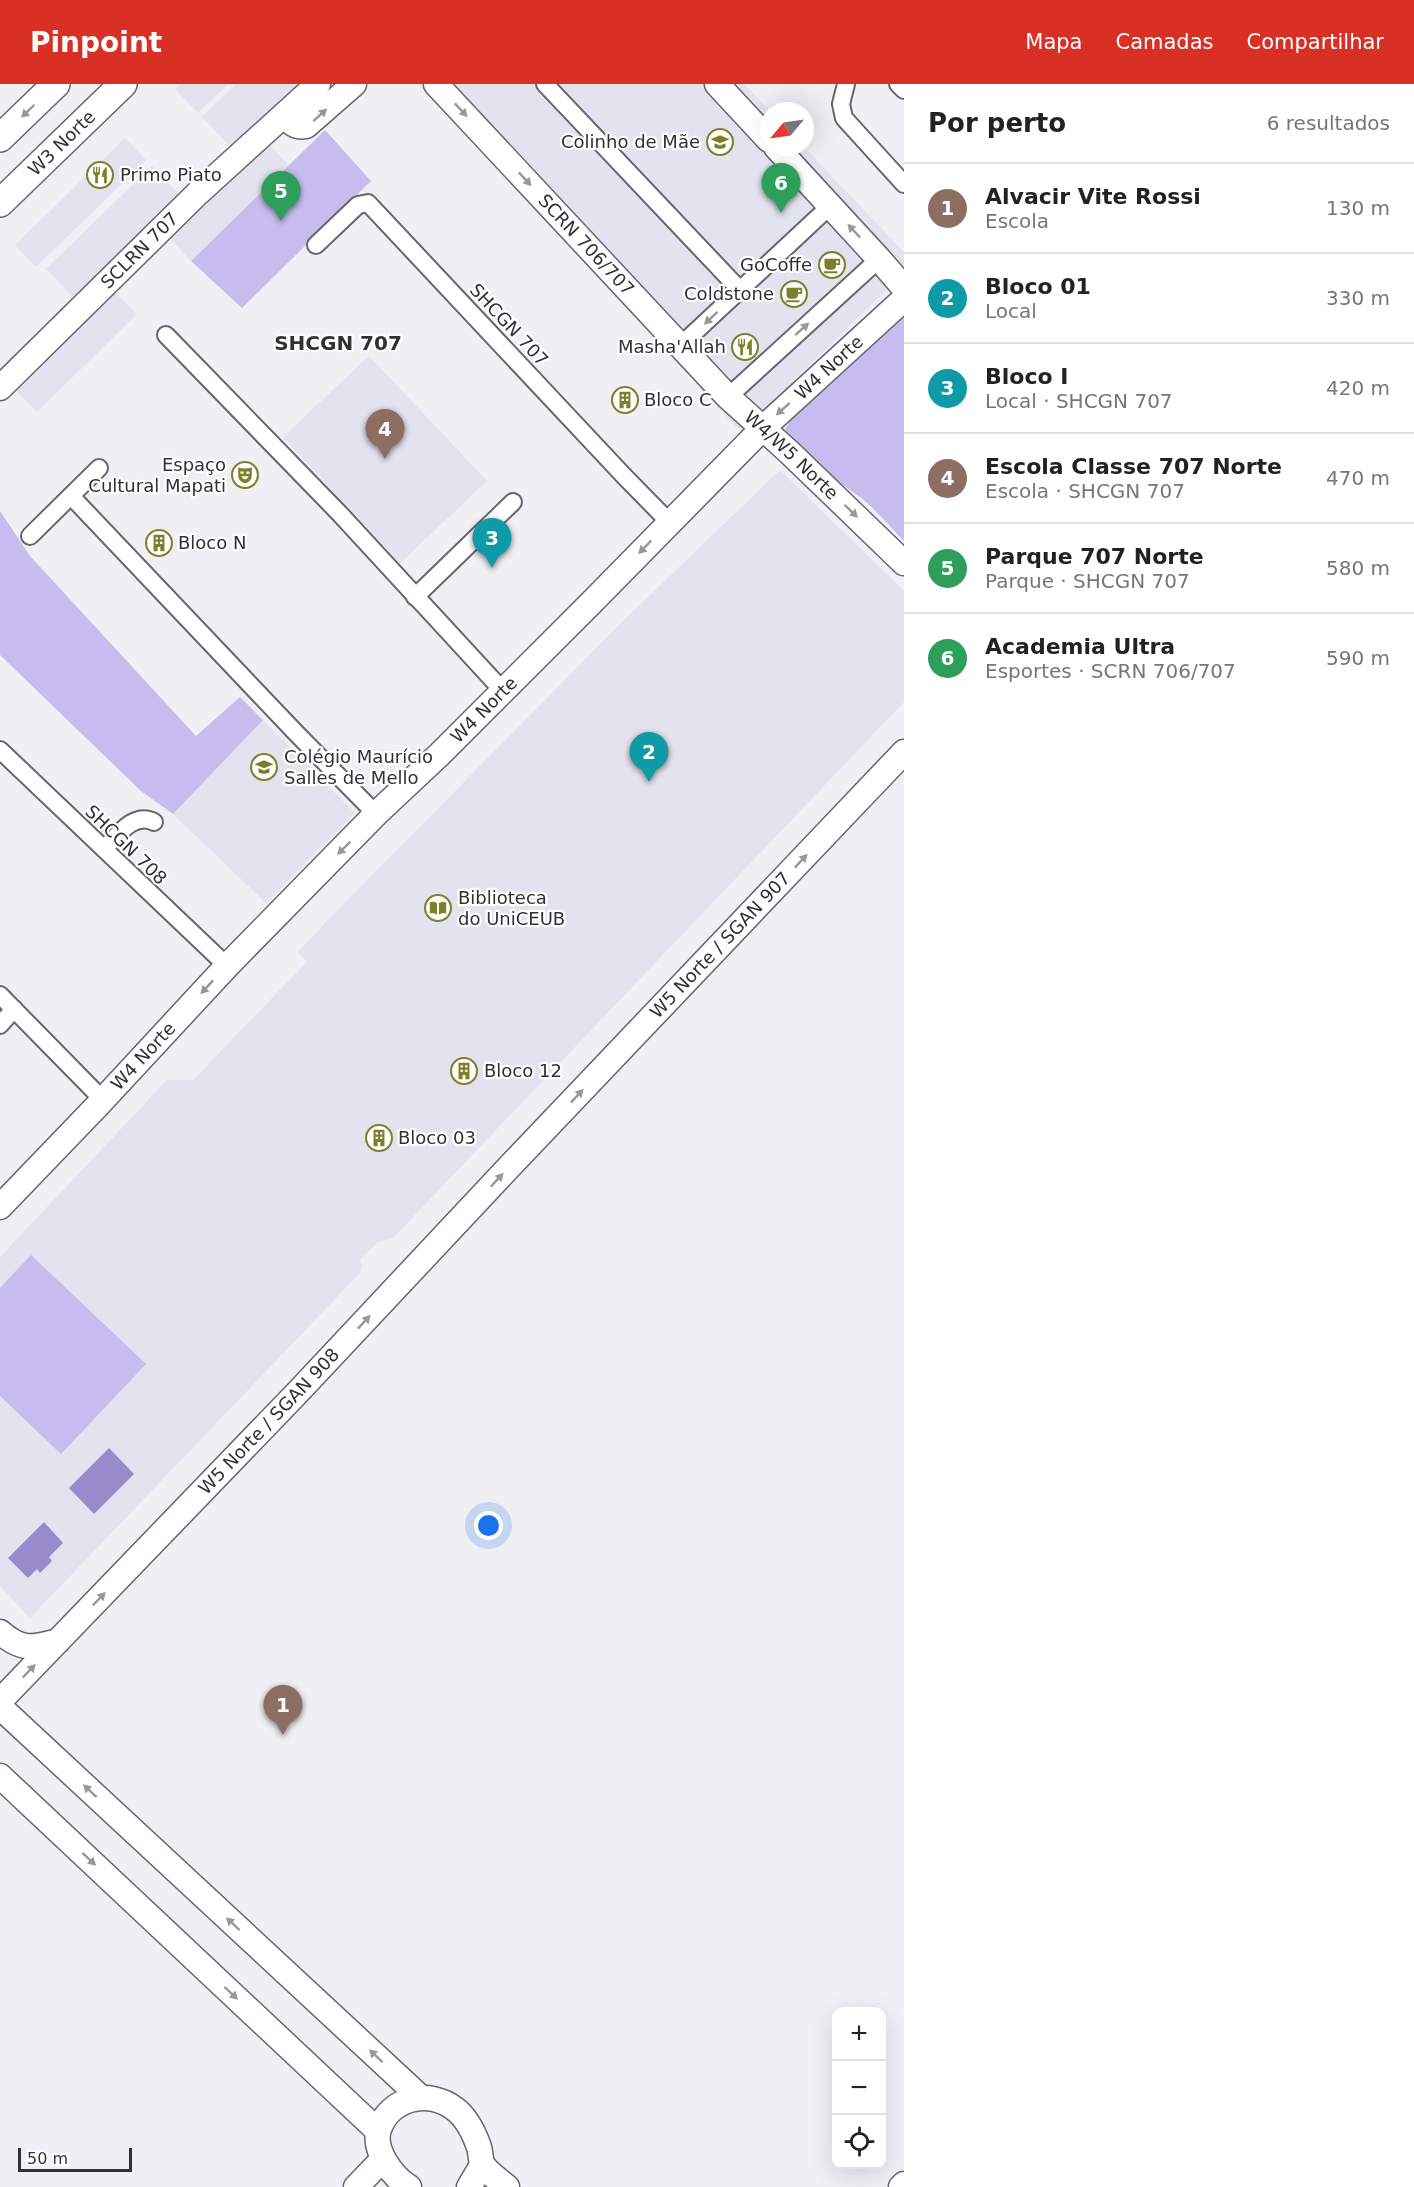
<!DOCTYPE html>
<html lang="pt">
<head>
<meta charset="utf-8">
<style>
	:root { --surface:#fff; --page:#f2f2f2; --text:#222; --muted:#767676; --line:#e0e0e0; --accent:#d93025 }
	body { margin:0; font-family:"DejaVu Sans",sans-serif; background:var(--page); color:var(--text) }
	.controls { position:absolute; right:18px; bottom:18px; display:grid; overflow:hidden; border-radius:12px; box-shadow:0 6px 24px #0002 }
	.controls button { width:54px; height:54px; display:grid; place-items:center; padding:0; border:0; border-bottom:2px solid var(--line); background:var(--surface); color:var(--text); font:30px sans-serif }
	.compass { position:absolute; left:760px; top:18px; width:54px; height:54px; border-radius:50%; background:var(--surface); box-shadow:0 6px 24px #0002; rotate:241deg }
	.scale { position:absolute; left:18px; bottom:15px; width:114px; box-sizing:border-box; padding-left:6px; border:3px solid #313133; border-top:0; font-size:16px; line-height:21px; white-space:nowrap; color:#313133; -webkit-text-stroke:4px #fff; paint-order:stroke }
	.you { position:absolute; left:489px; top:1442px; width:21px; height:21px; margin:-15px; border:4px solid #fff; border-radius:50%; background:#1a73e8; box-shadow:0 0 0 9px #1a73e833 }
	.badge { display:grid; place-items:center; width:39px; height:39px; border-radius:50%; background:var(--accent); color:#fff; font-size:20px; font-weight:700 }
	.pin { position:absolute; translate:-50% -50px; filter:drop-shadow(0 2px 3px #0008) }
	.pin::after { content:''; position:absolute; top:32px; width:21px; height:18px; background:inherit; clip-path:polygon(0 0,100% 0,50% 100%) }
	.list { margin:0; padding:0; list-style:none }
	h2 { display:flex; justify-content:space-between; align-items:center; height:78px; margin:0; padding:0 24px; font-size:26px }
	h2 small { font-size:20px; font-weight:400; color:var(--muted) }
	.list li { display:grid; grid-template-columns:39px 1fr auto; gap:18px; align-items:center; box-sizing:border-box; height:90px; padding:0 24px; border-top:2px solid var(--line) }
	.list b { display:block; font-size:22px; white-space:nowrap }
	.list p { margin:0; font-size:20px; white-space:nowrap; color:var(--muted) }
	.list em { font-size:20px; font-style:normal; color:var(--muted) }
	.icon { flex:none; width:33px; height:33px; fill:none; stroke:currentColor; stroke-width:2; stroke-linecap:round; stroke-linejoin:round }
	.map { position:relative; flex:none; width:904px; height:2103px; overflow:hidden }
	header { display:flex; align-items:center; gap:36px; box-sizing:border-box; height:84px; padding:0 30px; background:var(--accent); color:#fff }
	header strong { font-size:28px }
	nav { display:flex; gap:33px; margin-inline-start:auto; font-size:21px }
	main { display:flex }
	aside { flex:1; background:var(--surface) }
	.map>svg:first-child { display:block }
</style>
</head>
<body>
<header>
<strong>Pinpoint</strong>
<nav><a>Mapa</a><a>Camadas</a><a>Compartilhar</a></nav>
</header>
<main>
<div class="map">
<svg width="904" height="2103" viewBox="0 0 904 2103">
	<rect width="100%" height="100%" fill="#efeff4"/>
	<g fill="#e3e2ef">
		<path d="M 180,0 L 228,0 L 198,29 L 175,5 Z"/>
		<path d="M 236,0 L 299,0 L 233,65 L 202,33 Z"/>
		<path d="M 418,0 L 744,0 L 770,27 L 769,63 L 804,63 L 904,168 L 904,189 L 741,348 Z"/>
		<path d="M 125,54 L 146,76 L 36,183 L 15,161 Z"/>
		<path d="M 265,56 L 289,81 L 191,177 L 168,152 Z"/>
		<path d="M 152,82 L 183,114 L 77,217 L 46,185 Z"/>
		<path d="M 113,206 L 137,230 L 37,328 L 13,304 Z"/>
		<path d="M 369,272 L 487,397 L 400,479 L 283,353 Z"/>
		<path d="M 780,386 L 904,507 L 904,618 L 393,1154 L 378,1158 L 360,1175 L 362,1183 L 360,1189 L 30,1534 L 0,1502 L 0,1173 L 167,996 L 193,996 L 307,878 L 298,868 L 325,839 L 619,541 Z"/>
		<path d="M 263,636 L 355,729 L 266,819 L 173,730 Z"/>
	</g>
	<g fill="#c6bdee">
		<path d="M 325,46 L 371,97 L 242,224 L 191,177 Z"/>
		<path d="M 904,231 L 904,457 C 889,442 874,423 857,411 C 832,392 799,375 785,345 L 791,336 Z"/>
		<path d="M 0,427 L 30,472 L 196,652 L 240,613 L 263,636 L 173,730 L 141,707 L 0,571 Z"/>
		<path d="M 31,1171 L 146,1280 L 61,1370 L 0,1312 L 0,1204 Z"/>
	</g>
	<g fill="#988bcc">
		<path d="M 109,1364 L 134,1390 L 94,1430 L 69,1404 Z"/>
		<path d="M 44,1438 L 63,1459 L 49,1473 L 52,1477 L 40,1489 L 37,1485 L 28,1494 L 8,1474 Z"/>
	</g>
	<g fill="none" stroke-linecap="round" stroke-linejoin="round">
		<defs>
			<g id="street">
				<path d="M 545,0 L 740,206"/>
				<path d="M 846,0 L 841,20 L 844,34 L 904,100"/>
				<path d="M 898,0 L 904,6"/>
				<path d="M 316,161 L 358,121 L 368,119 L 624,392 L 669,438"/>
				<path d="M 166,251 L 340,430 L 503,607"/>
				<path d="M 680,262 L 830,122"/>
				<path d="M 728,313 L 879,175"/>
				<path d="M 71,412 L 296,649 L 376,730"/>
				<path d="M 30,452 L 99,384"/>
				<path d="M 415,513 L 513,418"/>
				<path d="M 0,666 L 227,882"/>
				<path d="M 104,765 C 117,752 134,727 154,738"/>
				<path d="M 0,911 L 103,1016"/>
				<path d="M 0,941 L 14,925"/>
			</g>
			<g id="secondary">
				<path id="s1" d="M 436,0 L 728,313 L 789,368 L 904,479"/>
				<path d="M 717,0 L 769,56"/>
				<path d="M 284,31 C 291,39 295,44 306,42 L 354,0"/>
				<path d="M 776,63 L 879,175 L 904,204"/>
				<path id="s2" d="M 0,304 L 198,109 L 318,0"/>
				<path id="s3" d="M 0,1123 L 100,1019 L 227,882 L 376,730 L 439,671 L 593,517 L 763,344 L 904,215"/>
				<path d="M 0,1548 C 22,1567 32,1564 58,1557"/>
				<path id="s4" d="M 0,1617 L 298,1308 L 510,1082 L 904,668"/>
				<path d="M 0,1623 L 419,2012"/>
				<path d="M 0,1692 L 378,2047"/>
				<path d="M 356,2103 L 383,2075"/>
				<path d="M 409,2103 C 393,2093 372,2066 379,2045 C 391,2013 429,2005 455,2025 C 467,2034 474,2049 479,2063 C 481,2069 480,2076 483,2081 C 488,2089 500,2097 507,2103"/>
				<path d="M 469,2103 L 482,2081"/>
				<path d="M 901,2103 L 904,2100"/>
			</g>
			<g id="primary">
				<path d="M 0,54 L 56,0"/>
				<path id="s5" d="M 0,119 L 123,0"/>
			</g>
		</defs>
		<use href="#street" stroke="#67666b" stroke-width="20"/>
		<use href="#secondary" stroke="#67666b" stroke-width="27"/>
		<use href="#primary" stroke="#67666b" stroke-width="30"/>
		<use href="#street" stroke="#fff" stroke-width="16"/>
		<use href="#secondary" stroke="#fff" stroke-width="24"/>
		<use href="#primary" stroke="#fff" stroke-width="27"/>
	</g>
	<defs><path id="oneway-solid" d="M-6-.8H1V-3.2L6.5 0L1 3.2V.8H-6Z" transform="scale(1.5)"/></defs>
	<g fill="#989899">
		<use href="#oneway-solid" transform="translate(461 26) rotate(47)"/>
		<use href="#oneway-solid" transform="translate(28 27) rotate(136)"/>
		<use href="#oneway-solid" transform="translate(320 31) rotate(-42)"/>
		<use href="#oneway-solid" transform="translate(525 95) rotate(47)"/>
		<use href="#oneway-solid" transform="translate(854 147) rotate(-133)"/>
		<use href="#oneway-solid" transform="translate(711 234) rotate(137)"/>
		<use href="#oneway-solid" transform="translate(802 245) rotate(-42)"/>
		<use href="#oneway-solid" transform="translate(783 325) rotate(138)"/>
		<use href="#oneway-solid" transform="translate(851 427) rotate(44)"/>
		<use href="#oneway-solid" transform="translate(645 463) rotate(134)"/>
		<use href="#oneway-solid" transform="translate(344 764) rotate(135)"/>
		<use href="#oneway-solid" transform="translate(801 777) rotate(-47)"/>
		<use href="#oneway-solid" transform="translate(207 903) rotate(133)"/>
		<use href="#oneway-solid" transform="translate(577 1012) rotate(-47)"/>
		<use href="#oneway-solid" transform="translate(497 1096) rotate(-47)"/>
		<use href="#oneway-solid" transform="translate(364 1238) rotate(-47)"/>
		<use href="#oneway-solid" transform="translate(99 1515) rotate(-46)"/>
		<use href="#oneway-solid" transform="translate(29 1587) rotate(-46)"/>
		<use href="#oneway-solid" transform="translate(90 1707) rotate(-137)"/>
		<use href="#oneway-solid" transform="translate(89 1775) rotate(43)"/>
		<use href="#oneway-solid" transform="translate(233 1840) rotate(-137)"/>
		<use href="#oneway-solid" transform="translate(231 1909) rotate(43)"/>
		<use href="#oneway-solid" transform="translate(376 1972) rotate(-137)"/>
	</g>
	<defs>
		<symbol id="school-ring" viewBox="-11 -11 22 22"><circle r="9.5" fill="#fff" stroke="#7b802b" stroke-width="1.5"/><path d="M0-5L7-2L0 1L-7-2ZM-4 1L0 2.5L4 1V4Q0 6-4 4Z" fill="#7b802b"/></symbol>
		<symbol id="restaurant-ring" viewBox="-11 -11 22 22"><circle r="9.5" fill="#fff" stroke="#7b802b" stroke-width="1.5"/><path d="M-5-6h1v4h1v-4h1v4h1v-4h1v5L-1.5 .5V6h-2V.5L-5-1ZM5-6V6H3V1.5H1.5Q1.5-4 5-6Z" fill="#7b802b"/></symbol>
		<symbol id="cafe-ring" viewBox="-11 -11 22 22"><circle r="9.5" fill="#fff" stroke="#7b802b" stroke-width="1.5"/><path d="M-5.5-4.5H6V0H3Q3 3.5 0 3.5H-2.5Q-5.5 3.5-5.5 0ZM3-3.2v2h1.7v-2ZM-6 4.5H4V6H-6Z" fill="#7b802b"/></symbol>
		<symbol id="building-ring" viewBox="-11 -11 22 22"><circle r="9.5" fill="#fff" stroke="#7b802b" stroke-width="1.5"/><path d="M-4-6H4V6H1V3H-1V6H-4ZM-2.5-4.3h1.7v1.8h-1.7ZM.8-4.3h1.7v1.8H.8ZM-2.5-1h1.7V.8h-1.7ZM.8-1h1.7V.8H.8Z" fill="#7b802b"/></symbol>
		<symbol id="theatre-ring" viewBox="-11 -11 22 22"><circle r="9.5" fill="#fff" stroke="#7b802b" stroke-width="1.5"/><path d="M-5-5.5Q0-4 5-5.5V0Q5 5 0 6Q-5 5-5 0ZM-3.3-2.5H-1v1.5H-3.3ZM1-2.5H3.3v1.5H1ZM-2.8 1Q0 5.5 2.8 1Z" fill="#7b802b"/></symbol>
		<symbol id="library-ring" viewBox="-11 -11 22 22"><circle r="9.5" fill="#fff" stroke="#7b802b" stroke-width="1.5"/><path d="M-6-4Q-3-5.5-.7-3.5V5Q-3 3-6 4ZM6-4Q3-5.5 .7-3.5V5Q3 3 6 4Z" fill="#7b802b"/></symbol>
	</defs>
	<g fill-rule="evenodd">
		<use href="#school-ring" x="705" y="43" width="30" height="30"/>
		<use href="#restaurant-ring" x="85" y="76" width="30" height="30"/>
		<use href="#cafe-ring" x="817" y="166" width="30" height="30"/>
		<use href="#cafe-ring" x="779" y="195" width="30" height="30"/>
		<use href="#restaurant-ring" x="730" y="248" width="30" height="30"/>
		<use href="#building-ring" x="610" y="301" width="30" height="30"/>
		<use href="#theatre-ring" x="230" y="376" width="30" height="30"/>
		<use href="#building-ring" x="144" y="444" width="30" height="30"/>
		<use href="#school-ring" x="249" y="668" width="30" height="30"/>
		<use href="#library-ring" x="423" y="809" width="30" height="30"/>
		<use href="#building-ring" x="449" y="972" width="30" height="30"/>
		<use href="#building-ring" x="364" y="1039" width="30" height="30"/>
	</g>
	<g text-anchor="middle" stroke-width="4.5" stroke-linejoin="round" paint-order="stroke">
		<g font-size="18" fill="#313133" stroke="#fff" text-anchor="start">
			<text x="700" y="64" text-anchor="end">Colinho de Mãe</text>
			<text x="120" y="97">Primo Piato</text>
			<text x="812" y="187" text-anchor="end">GoCoffe</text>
			<text x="774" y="216" text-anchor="end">Coldstone</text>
			<text x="726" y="269" text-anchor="end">Masha'Allah</text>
			<text x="644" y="322">Bloco C</text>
			<text x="226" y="387" text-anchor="end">Espaço<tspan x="226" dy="21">Cultural Mapati</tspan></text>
			<text x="178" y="465">Bloco N</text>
			<text x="284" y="679">Colégio Maurício<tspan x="284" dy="21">Salles de Mello</tspan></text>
			<text x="458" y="820">Biblioteca<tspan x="458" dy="21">do UniCEUB</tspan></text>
			<text x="484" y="993">Bloco 12</text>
			<text x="398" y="1060">Bloco 03</text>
		</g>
		<g font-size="18" fill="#313133" stroke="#fff">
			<text dy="6" stroke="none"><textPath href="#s5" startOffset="86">W3 Norte</textPath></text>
			<text dy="6" stroke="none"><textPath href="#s1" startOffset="220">SCRN 706/707</textPath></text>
			<text dy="6" stroke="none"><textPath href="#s2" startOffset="196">SCLRN 707</textPath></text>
			<text transform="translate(509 241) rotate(47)" y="6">SHCGN 707</text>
			<text dy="6" stroke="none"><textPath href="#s3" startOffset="1180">W4 Norte</textPath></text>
			<text dy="6" stroke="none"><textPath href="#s1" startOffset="514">W4/W5 Norte</textPath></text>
			<text dy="6" stroke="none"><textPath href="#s3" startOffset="694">W4 Norte</textPath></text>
			<text transform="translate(126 761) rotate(44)" y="6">SHCGN 708</text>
			<text dy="6" stroke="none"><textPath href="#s4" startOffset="1044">W5 Norte / SGAN 907</textPath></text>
			<text dy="6" stroke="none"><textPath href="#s3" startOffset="208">W4 Norte</textPath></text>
			<text dy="6" stroke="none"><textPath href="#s4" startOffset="388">W5 Norte / SGAN 908</textPath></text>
		</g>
		<g font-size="20" font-weight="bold" fill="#313133" stroke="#fff">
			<text x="338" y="266">SHCGN 707</text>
		</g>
	</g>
</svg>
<div class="controls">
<button>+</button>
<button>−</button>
<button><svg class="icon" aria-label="locate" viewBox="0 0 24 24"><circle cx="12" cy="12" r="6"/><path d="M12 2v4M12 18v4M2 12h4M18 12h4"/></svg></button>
</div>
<svg class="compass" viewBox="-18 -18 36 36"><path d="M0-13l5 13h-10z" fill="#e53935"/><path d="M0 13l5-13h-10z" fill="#767676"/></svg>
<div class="scale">50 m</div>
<div class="you"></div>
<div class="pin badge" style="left:283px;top:1651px;background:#8d6e63">1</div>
<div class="pin badge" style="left:649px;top:698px;background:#0f9aa8">2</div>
<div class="pin badge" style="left:492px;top:484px;background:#0f9aa8">3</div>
<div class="pin badge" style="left:385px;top:375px;background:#8d6e63">4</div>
<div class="pin badge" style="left:281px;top:137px;background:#2e9e5b">5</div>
<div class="pin badge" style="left:781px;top:129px;background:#2e9e5b">6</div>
</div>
<aside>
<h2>Por perto<small>6 resultados</small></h2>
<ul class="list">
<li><span class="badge" style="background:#8d6e63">1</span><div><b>Alvacir Vite Rossi</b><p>Escola</p></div><em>130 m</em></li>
<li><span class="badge" style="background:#0f9aa8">2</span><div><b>Bloco 01</b><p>Local</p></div><em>330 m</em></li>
<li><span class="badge" style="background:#0f9aa8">3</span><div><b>Bloco I</b><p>Local · SHCGN 707</p></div><em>420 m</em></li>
<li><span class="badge" style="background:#8d6e63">4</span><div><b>Escola Classe 707 Norte</b><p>Escola · SHCGN 707</p></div><em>470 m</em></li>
<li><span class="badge" style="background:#2e9e5b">5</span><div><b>Parque 707 Norte</b><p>Parque · SHCGN 707</p></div><em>580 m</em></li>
<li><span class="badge" style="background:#2e9e5b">6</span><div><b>Academia Ultra</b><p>Esportes · SCRN 706/707</p></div><em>590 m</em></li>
</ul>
</aside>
</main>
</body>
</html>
